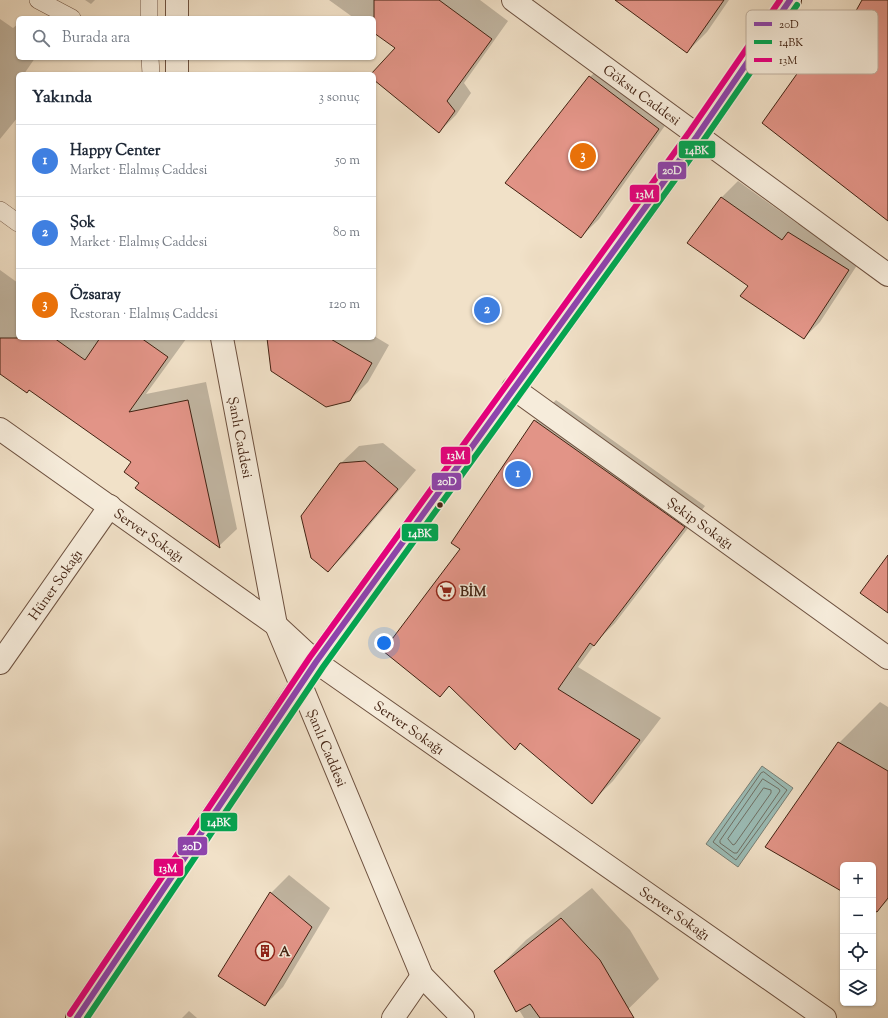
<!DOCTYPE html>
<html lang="tr">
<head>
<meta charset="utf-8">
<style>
	:root { --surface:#fff; --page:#f6f6f7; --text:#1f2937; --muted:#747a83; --line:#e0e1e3; --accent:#8f2418 }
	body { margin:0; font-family:"Sorts Mill Goudy",serif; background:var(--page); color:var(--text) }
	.controls { position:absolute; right:12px; bottom:12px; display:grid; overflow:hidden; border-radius:6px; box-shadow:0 1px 3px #0004 }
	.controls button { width:36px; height:36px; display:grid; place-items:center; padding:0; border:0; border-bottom:1px solid var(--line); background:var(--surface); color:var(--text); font:20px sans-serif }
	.you { position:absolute; left:384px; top:643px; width:14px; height:14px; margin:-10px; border:3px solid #fff; border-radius:50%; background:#1a73e8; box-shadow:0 0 0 6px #1a73e833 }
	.badge { display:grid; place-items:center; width:26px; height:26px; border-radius:50%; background:var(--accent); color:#fff; font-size:13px; font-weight:700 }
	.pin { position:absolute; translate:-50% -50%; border:2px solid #fff; box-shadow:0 1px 4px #0006 }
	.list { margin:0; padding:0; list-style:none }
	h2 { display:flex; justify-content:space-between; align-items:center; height:52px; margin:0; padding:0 16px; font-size:17px }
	h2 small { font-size:13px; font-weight:400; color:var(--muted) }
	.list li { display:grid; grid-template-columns:26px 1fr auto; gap:12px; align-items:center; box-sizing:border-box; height:72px; padding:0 16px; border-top:1px solid var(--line) }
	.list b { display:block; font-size:15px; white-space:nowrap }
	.list p { margin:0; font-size:13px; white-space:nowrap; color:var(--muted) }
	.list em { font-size:13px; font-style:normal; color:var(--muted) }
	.icon { flex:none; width:22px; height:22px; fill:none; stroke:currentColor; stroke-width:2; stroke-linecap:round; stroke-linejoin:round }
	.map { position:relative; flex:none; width:888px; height:1018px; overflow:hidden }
	.search { position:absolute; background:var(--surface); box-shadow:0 1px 3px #0004; left:16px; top:16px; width:360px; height:44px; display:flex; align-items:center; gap:10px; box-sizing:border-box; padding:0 14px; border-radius:6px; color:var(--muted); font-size:15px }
	.panel { position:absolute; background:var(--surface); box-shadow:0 1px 3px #0004; left:16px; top:72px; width:360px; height:268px; border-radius:6px }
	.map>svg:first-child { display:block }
</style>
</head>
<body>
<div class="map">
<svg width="888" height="1018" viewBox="0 0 888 1018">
	<rect width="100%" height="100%" fill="#f1e1c8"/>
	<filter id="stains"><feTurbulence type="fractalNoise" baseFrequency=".005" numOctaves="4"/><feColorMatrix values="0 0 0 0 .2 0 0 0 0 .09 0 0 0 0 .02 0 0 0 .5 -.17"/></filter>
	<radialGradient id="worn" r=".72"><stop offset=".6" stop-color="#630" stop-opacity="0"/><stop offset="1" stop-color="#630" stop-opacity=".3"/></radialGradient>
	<path fill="#9bbdb7" stroke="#787f75" d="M 762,766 L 793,788 L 738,867 L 706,844 Z"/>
	<g fill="#0003">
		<path d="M 85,0 L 95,0 L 91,4 Z"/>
		<path d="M 329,0 L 480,0 L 508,21 L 464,83 L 471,93 L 456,115 L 439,132 L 374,79 L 374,74 L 372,74 L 397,48 L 374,32 L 374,18 L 354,18 Z"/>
		<path d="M 616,0 L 729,0 L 707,32 L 687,52 Z"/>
		<path d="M 863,0 L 888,0 L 888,216 L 827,34 L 846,14 L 853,19 Z"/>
		<path d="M 0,19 L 13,28 L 18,24 L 18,58 L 35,58 L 24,74 L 18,74 L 17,84 L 18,117 L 0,139 Z"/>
		<path d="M 608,59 L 676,110 L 599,219 L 581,237 L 590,77 Z"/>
		<path d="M 738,181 L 798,224 L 805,217 L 865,253 L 820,322 L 804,338 L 749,286 L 689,243 L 722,197 Z"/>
		<path d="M 0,270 L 18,283 L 18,338 L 98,338 L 100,340 L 101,338 L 186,339 L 146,394 L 206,382 L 237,529 L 219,546 L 141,483 L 132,461 L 30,389 L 0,373 Z"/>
		<path d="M 374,336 L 389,345 L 368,382 L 350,400 L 268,338 L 374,338 Z"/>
		<path d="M 556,400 L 705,506 L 615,623 L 597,641 L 578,667 L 661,718 L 613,781 L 592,802 L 521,743 L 515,749 L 450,686 L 440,696 L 461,549 L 535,421 Z"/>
		<path d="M 383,443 L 416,470 L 346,553 L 328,571 L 340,464 L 359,446 Z"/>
		<path d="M 880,702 L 888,707 L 888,900 L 877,911 L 873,909 L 873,865 L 843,865 L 843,891 L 767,847 L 839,743 Z"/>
		<path d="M 289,875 L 330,908 L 283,987 L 265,1005 L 219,976 L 271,893 Z"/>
		<path d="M 592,888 L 630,930 L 659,979 L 619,1018 L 524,1018 L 495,971 L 526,940 Z"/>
		<path d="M 189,1011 L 197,1018 L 182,1018 Z"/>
	</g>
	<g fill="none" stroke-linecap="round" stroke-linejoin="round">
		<g stroke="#6f7065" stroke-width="1">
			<path d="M 764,772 L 787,790 L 736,860 L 713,842 L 761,773 Z"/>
			<path d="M 763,779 L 779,789 L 780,791 L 737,853 L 734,853 L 720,843 L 720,841 Z"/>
			<path d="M 764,788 L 771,790 L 771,793 L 735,844 L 733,845 L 728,839 Z"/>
		</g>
	</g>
	<g fill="#e29487" stroke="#432313">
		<path d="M 374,0 L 439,0 L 492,39 L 447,101 L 455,111 L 439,133 L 374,80 L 374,74 L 371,74 L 395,48 L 374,33 Z"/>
		<path d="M 615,0 L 724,0 L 687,53 Z"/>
		<path d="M 862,0 L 888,0 L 888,221 L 762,123 L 826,33 L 838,43 Z"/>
		<path d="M 589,76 L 659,129 L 581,238 L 505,183 Z"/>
		<path d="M 721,197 L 782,240 L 788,232 L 849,270 L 804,339 L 740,296 L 748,286 L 687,243 Z"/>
		<path d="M 0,338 L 54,338 L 85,360 L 100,338 L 141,338 L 168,357 L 129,412 L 188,400 L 220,548 L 135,488 L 139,483 L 124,472 L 131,462 L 29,390 L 27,393 L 0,374 Z"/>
		<path d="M 267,338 L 329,338 L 372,363 L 350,401 L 326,407 L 271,371 Z"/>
		<path d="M 534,420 L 685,527 L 594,646 L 590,643 L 558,689 L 640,740 L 592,804 L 520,743 L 515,750 L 449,686 L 440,697 L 383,651 L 460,549 L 451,543 Z"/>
		<path d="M 365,461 L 398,489 L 328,572 L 311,558 L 301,516 L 340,463 Z"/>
		<path d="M 888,555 L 888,613 L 860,593 Z"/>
		<path d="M 838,742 L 888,771 L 888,898 L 877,912 L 873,910 L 873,865 L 843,865 L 843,892 L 765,847 Z"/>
		<path d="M 270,892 L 312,927 L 265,1006 L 218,976 Z"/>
		<path d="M 561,918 L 600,960 L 634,1018 L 540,1018 L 530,1004 L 516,1012 L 494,971 Z"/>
	</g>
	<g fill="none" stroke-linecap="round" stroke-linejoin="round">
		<defs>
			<g id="lane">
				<path d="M 38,0 L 72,18"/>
				<path d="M 149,0 L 149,18"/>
				<path d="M 150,58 L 151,74"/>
				<path d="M 0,210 L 18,223"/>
			</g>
			<g id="street">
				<path id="s1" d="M 513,0 L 888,275"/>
				<path d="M 177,18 L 177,0"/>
				<path d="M 177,74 L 177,58"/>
				<path id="s2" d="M 222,338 L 276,625 L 422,976 L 463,1018"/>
				<path id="s3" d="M 513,388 L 888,658"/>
				<path id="s4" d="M 0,429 L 276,625 L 316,662 L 825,1018"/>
				<path id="s5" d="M 0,663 L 110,506"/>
				<path d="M 393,1018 L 422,976"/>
			</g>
			<path id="secondary" d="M 77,1018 L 316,662 L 697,136 L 790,0"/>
		</defs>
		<use href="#lane" stroke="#6e5240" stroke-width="18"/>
		<use href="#street" stroke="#6e5240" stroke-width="24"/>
		<use href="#secondary" stroke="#432313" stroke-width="24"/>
		<use href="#lane" stroke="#f6ecdb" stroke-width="17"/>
		<use href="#street" stroke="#f6ecdb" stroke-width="22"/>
		<use href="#secondary" stroke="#f6ecdb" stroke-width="22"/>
		<defs>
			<path id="bus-1" d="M 77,1018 L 316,662 L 697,136 L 790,0"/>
			<path id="bus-2" d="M 87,1018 L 323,667 L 703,141 L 797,5"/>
			<path id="bus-3" d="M 70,1014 L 310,657 L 690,131 L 780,0"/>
		</defs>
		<use href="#bus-1" stroke="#f6ecdb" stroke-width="9"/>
		<use href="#bus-2" stroke="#f6ecdb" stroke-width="9"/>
		<use href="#bus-3" stroke="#f6ecdb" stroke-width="9"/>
		<use href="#bus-1" stroke="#8e44ad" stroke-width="6"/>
		<use href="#bus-2" stroke="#00a651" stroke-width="6"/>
		<use href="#bus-3" stroke="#e5007d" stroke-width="6"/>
	</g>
	<defs>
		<symbol id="supermarket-ring" viewBox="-11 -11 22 22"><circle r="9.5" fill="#f6ecdb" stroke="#8f2418" stroke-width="1.5"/><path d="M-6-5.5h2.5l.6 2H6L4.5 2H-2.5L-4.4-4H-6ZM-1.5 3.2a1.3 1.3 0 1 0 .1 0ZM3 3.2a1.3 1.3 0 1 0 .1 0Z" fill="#8f2418"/></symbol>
		<symbol id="building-ring" viewBox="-11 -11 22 22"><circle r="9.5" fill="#f6ecdb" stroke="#8f2418" stroke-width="1.5"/><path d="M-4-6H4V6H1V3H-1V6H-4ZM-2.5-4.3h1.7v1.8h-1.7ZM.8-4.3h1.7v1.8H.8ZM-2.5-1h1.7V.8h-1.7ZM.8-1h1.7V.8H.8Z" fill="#8f2418"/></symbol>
	</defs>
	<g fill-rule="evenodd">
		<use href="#supermarket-ring" x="435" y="580" width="22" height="22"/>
		<use href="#building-ring" x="254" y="940" width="22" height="22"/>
	</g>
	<circle fill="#432313" stroke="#f6ecdb" stroke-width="1.5" cx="440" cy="505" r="3.5"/>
	<g text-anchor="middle" stroke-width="3" stroke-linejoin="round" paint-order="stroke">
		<g font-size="14" fill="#432313" stroke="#f6ecdb">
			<text dy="5" stroke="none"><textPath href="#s1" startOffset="160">Göksu Caddesi</textPath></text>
			<text dy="5" stroke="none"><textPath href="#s2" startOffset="101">Şanlı Caddesi</textPath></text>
			<text dy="5" stroke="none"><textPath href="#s3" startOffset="231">Şekip Sokağı</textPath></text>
			<text dy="5" stroke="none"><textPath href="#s4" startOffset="183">Server Sokağı</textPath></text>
			<text dy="5" stroke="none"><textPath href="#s5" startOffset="96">Hüner Sokağı</textPath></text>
			<text dy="5" stroke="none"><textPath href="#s4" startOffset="507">Server Sokağı</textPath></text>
			<text dy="5" stroke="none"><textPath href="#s2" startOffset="425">Şanlı Caddesi</textPath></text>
			<text dy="5" stroke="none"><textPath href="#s4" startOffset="831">Server Sokağı</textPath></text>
		</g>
		<g font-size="14" font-weight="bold" fill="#432313" stroke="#f6ecdb" text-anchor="start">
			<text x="460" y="596">BİM</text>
			<text x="279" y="956">A</text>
		</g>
	</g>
	<rect x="746" y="10" width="132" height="64" rx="6" fill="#f6ecdb" stroke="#c0b09f" stroke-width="1"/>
	<rect x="754" y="22" width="18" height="4" fill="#8e44ad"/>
	<rect x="754" y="40" width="18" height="4" fill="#00a651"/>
	<rect x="754" y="58" width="18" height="4" fill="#e5007d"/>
	<g font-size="11" fill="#432313">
		<text x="779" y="28">20D</text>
		<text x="779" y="46">14BK</text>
		<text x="779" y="64">13M</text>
	</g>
	<g stroke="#f6ecdb" stroke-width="1.5">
		<rect x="678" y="140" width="38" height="19" rx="4" fill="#00a651"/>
		<rect x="657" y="161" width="30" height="19" rx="4" fill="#8e44ad"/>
		<rect x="629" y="184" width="31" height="19" rx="4" fill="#e5007d"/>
		<rect x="440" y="446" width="31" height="19" rx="4" fill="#e5007d"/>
		<rect x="431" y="472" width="31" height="19" rx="4" fill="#8e44ad"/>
		<rect x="401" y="523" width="38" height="19" rx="4" fill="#00a651"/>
		<rect x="200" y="812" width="38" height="20" rx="4" fill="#00a651"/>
		<rect x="177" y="836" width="31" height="20" rx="4" fill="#8e44ad"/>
		<rect x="153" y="858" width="31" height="19" rx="4" fill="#e5007d"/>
	</g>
	<g font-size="11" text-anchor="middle" font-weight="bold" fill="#fff">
		<text x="697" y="154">14BK</text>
		<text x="672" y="174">20D</text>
		<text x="645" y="198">13M</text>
		<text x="456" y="459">13M</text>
		<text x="447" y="485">20D</text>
		<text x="420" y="537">14BK</text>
		<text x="219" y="826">14BK</text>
		<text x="192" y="850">20D</text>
		<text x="168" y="872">13M</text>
	</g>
	<rect width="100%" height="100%" filter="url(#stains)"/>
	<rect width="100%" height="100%" fill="url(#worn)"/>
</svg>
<div class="controls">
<button>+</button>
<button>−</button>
<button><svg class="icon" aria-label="locate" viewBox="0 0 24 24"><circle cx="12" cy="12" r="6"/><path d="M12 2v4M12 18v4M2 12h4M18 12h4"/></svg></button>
<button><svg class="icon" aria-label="layers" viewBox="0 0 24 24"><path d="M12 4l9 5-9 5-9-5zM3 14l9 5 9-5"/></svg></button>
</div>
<div class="you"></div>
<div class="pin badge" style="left:518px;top:474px;background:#3f7fe0">1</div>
<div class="pin badge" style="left:487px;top:310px;background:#3f7fe0">2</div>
<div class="pin badge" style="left:583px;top:156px;background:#e8710a">3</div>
<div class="search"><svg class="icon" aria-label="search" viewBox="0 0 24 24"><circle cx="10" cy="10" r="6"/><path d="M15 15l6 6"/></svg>Burada ara</div>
<section class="panel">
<h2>Yakında<small>3 sonuç</small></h2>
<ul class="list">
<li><span class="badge" style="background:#3f7fe0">1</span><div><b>Happy Center</b><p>Market · Elalmış Caddesi</p></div><em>50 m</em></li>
<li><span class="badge" style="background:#3f7fe0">2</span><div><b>Şok</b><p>Market · Elalmış Caddesi</p></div><em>80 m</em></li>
<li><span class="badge" style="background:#e8710a">3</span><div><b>Özsaray</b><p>Restoran · Elalmış Caddesi</p></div><em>120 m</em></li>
</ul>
</section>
</div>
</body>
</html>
